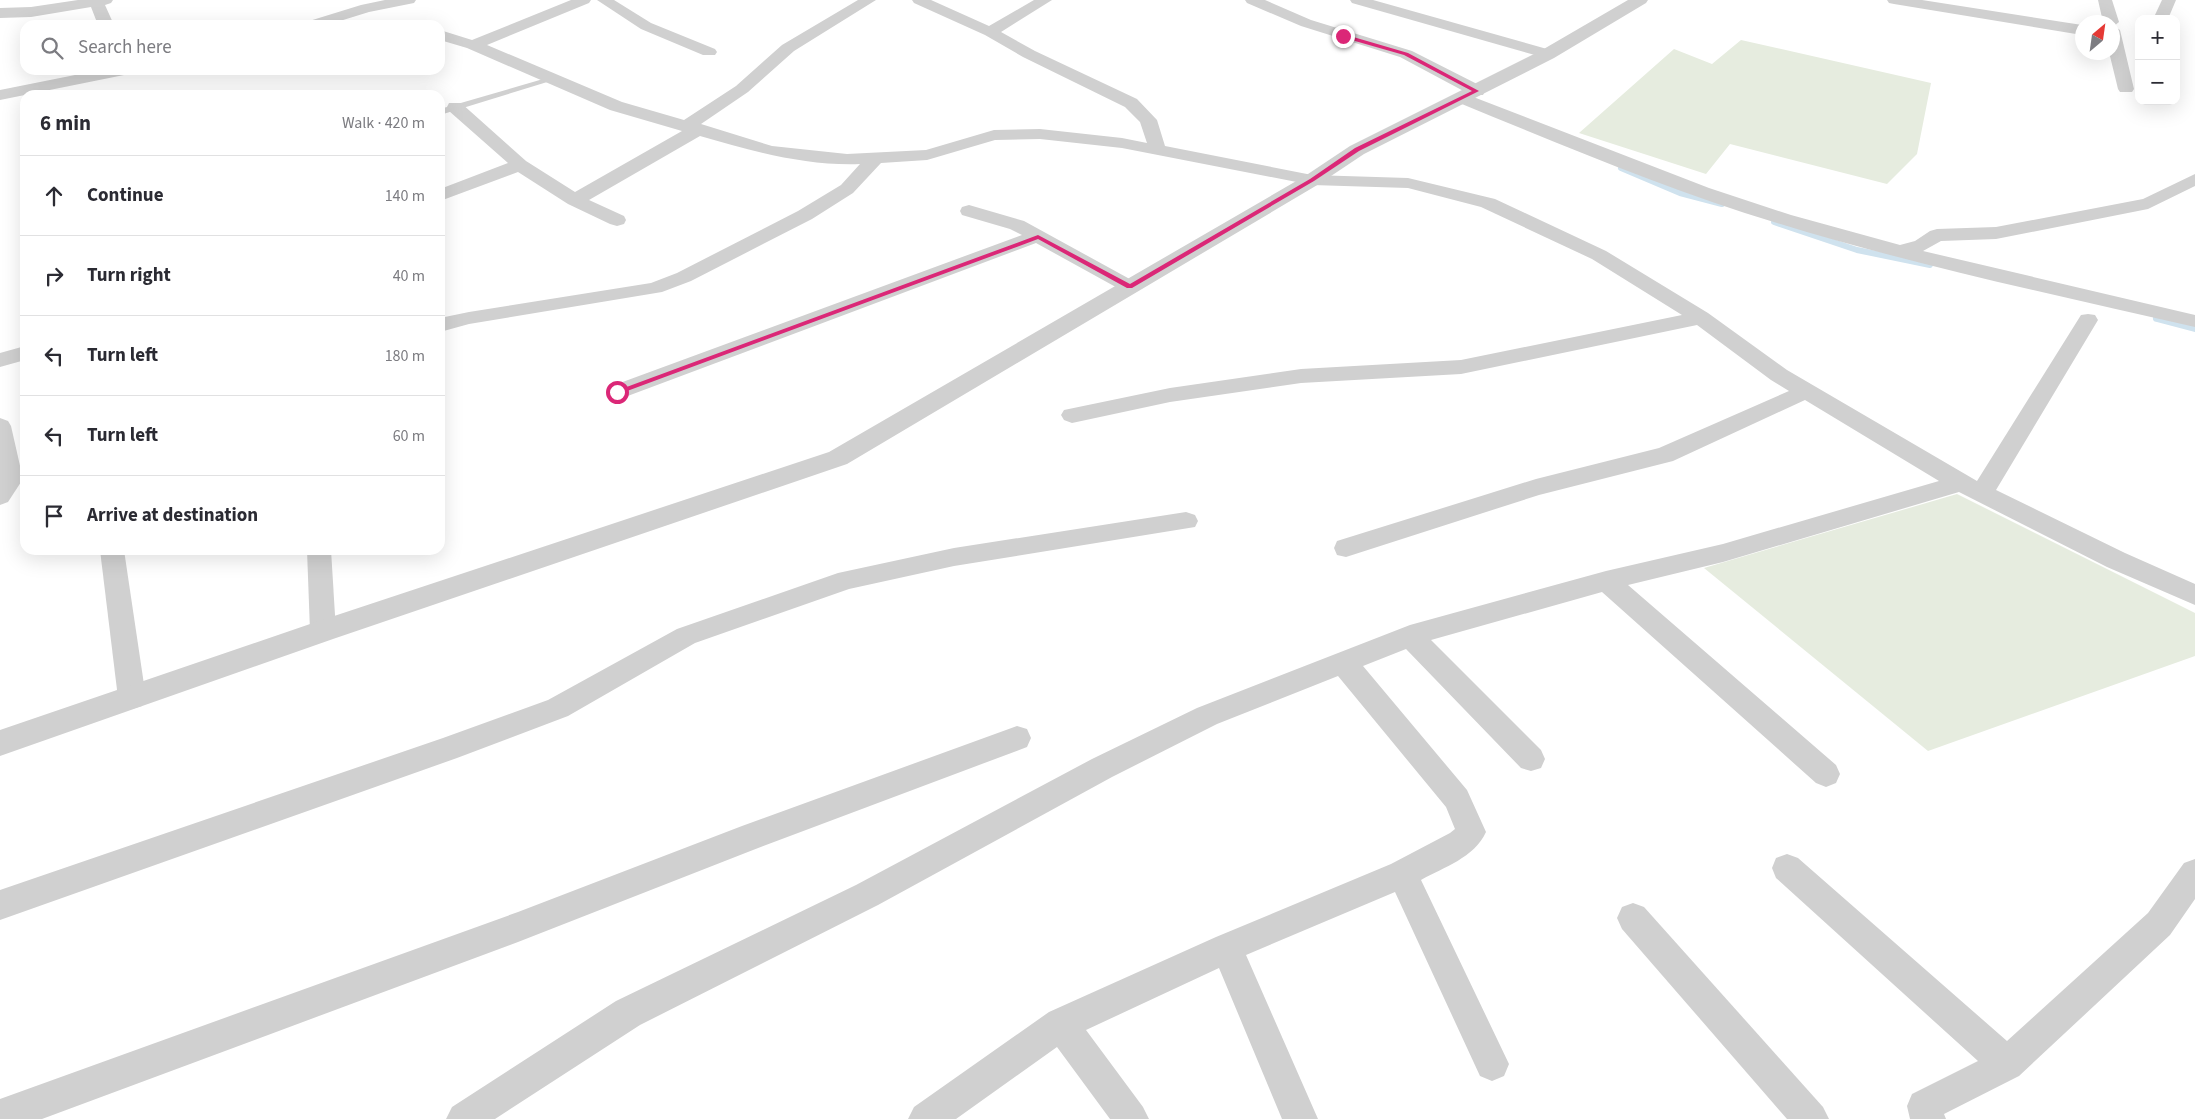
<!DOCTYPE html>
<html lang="en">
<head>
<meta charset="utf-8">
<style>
	:root { --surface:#fff; --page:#f2f2f3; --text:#2b2b33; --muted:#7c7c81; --line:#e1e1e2 }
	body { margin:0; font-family:"Source Sans 3",sans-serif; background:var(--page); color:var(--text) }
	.controls { position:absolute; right:15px; top:15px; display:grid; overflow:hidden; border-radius:10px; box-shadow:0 5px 20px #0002 }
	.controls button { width:45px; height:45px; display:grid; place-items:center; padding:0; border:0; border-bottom:1px solid var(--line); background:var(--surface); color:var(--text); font:25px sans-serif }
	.compass { position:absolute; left:2075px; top:15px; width:45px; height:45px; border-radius:50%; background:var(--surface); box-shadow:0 5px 20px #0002; rotate:29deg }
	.stop { position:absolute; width:15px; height:15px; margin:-11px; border:4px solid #db2777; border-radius:50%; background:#fff }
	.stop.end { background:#db2777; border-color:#fff; box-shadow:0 1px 5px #0008 }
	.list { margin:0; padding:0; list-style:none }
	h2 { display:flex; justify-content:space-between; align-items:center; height:65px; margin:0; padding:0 20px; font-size:21px }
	h2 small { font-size:16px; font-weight:400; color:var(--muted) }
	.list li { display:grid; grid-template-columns:32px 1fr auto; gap:15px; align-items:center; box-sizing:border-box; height:80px; padding:0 20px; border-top:1px solid var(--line) }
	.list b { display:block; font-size:19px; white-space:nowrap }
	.list em { font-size:16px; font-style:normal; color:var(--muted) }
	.icon { flex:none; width:28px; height:28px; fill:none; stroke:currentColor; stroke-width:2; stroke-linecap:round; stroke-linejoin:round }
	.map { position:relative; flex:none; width:2195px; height:1119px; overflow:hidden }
	.search { position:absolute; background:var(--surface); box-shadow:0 5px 20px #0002; left:20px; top:20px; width:425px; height:55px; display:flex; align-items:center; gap:12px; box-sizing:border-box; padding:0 18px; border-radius:15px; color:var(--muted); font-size:19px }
	.panel { position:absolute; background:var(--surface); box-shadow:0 5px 20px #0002; left:20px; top:90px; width:425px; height:465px; border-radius:15px }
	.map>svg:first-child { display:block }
</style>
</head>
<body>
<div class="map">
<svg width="2195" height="1119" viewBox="0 0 2195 1119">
	<rect width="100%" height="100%" fill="#fff"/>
	<g fill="#e6ecdf">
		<path d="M 1741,40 L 1931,83 L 1917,154 L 1887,184 L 1730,144 L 1706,174 L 1579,133 L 1674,49 L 1712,64 Z"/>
		<path d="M 1957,494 L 2195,613 L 2195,656 L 1928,751 L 1704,568 Z"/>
	</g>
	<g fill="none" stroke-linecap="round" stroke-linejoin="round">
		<g stroke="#cfe2ee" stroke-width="6">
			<path d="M 1621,168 L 1680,193 L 1722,204"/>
			<path d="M 1774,222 L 1857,250 L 1930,265"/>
		</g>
		<path stroke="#cfe2ee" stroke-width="8" d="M 2157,318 L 2195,328"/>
		<path fill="#d0d0d0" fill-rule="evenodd" d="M 550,77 L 557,79 L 440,115 L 440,109 Z"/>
		<g fill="#d0d0d0" fill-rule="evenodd">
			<path d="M 78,0 L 113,0 L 111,3 L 105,5 L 114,25 L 98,25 L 91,7 L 31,17 L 0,18 L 0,8 L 31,7 Z"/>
			<path d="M 385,0 L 416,0 L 414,3 L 369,12 L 327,25 L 303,25 L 306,22 L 361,5 Z"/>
			<path d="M 571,0 L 591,0 L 589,3 L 487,45 L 622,102 L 684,120 L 736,86 L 782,45 L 858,0 L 876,0 L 794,51 L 748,92 L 701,124 L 772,146 L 847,154 L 926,150 L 994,130 L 1040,129 L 1122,138 L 1147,143 L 1140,122 L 1125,107 L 1023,57 L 985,35 L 914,3 L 912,0 L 931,0 L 989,26 L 1034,0 L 1052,0 L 1001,32 L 1035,51 L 1137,99 L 1157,120 L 1165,146 L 1312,175 L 1408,178 L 1495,199 L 1606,251 L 1708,313 L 1787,370 L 1977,481 L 2081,315 L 2088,314 L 2095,315 L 2098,320 L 1996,490 L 2125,553 L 2195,584 L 2195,605 L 2107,567 L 1959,492 L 1723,562 L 1628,585 L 1836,765 L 1840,774 L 1836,783 L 1826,787 L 1816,783 L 1602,592 L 1431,640 L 1541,750 L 1545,759 L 1541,768 L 1531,771 L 1521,768 L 1406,649 L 1363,666 L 1467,790 L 1486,832 C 1474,858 1444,867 1421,880 L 1509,1064 L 1504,1076 L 1492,1081 L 1480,1076 L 1395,892 L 1246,955 L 1318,1119 L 1282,1119 L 1219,968 L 1086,1030 L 1143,1107 L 1149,1119 L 1110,1119 L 1057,1047 L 956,1119 L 908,1119 L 914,1107 L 1049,1012 L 1216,937 L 1391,864 L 1450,833 L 1455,829 L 1446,807 L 1338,676 L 1217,724 L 1112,777 L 878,905 L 640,1025 L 495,1119 L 446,1119 L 452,1107 L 616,1001 L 856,885 L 1092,759 L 1197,708 L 1410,625 L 1606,571 L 1723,544 L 1939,481 L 1805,400 L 1673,461 L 1539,495 L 1346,557 L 1337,555 L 1334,548 L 1337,541 L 1536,479 L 1659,448 L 1789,391 L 1771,380 L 1697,325 L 1461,374 L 1301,383 L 1170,402 L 1072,423 L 1064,420 L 1061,415 L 1064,410 L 1170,388 L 1301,369 L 1461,360 L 1682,315 L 1592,259 L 1481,207 L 1408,188 L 1312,185 L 1122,148 L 1040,139 L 995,140 L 927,160 L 881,163 L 853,193 L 812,219 L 691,281 L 662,292 L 469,324 L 440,332 L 440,318 L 469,312 L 651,283 L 677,273 L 798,211 L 841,185 L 860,164 C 805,166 752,151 700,136 L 589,200 L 624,216 L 626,220 L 624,224 L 617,226 L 610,224 L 568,204 L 518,172 L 440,201 L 440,189 L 508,163 L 449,111 L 447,107 L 449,103 L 461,103 L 526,161 L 575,192 L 682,131 L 610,110 L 467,48 L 440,40 L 440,30 L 472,40 Z"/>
			<path d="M 597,0 L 614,0 L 651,23 L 715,49 L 717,52 L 715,55 L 703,55 L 641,29 Z"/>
			<path d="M 1245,0 L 1265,0 L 1311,20 L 1412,51 L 1483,87 L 1485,91 L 1483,95 L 1471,95 L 1400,57 L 1301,26 L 1247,3 Z"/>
			<path d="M 1350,0 L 1373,0 L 1554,51 L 1556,54 L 1554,57 L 1542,57 L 1352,3 Z"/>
			<path d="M 1887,0 L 1922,0 L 2082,25 L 2082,35 L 1894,4 L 1889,3 Z"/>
			<path d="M 2098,0 L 2112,0 L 2119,22 L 2114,26 L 2120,30 L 2134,89 L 2132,92 L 2120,92 L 2118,89 L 2109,52 L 2112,52 L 2112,22 L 2103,22 Z"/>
			<path d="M 2162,0 L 2176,0 L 2168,19 L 2156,19 L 2154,17 Z"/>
			<path d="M 100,70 L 132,70 L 130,73 L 124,75 L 0,100 L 0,90 Z"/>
			<path d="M 1463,93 L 1709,188 L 1791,215 L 1900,245 L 1915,241 L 1930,231 L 1937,229 L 1996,227 L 2143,199 L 2195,174 L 2195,186 L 2148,209 L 1996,239 L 1941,241 L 1923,251 L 2195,315 L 2195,327 C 2055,295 1914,265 1777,223 C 1668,190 1562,145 1457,102 L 1455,98 L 1457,94 Z"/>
			<path d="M 969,205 L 1024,221 L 1137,283 L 1140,287 L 1137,291 L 1130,293 L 1123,291 L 1036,243 L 625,397 L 617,399 L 609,397 L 606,392 L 609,387 L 1022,235 L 1010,229 L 962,215 L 960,211 L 962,207 Z"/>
			<path d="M 25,346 L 25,360 L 0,367 L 0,353 Z"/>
			<path d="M 0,418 L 8,421 L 11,426 L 23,479 L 8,502 L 0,505 Z"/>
			<path d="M 1186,512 L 1195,515 L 1198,521 L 1195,527 L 954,566 L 849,589 L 695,643 L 568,716 L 457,758 L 0,920 L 0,890 L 443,738 L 548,700 L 677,629 L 838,573 L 954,548 Z"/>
			<path d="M 100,550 L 124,550 L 146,698 L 142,706 L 132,709 L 122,706 L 118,698 Z"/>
			<path d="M 307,550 L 331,550 L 336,631 L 332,638 L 323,641 L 314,638 L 310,631 Z"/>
			<path d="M 1017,726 L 1027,729 L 1031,738 L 1027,747 L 753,850 L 518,942 L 42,1119 L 0,1119 L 0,1099 L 518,912 L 742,826 Z"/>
			<path d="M 1787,854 L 1798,858 L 2007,1041 L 2148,913 L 2184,863 L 2195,859 L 2195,899 L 2170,935 L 2019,1076 L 1944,1114 L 1946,1119 L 1910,1119 L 1907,1106 L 1912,1094 L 1978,1061 L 1776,878 L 1772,868 L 1776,858 Z"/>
			<path d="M 1633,903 L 1644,907 L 1823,1107 L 1829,1119 L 1787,1119 L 1622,929 L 1617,918 L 1622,907 Z"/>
		</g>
		<path fill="#d0d0d0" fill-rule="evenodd" d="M 1628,0 L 1648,0 L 1646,3 L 1554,58 L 1364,154 L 1319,184 L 847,464 L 333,639 L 0,756 L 0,730 L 313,623 L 829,452 L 1305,176 L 1350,146 L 1542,50 Z"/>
	</g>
	<path fill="#db2777" d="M 1343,34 L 1408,53 L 1479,91 L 1359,151 L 1314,181 L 1132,288 L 1127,288 L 1038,239 L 619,394 L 613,392 L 1038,235 L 1130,284 L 1310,179 L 1355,148 L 1472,91 L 1404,55 L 1341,37 Z"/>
</svg>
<div class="controls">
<button>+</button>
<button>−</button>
</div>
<svg class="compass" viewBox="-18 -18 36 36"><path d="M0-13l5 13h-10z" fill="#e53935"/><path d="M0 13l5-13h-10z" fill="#7c7c81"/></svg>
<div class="stop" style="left:617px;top:392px"></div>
<div class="stop end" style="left:1343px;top:36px"></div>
<div class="search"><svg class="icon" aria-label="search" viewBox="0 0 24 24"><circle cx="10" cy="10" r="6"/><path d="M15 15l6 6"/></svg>Search here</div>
<section class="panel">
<h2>6 min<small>Walk · 420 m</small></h2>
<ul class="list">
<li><svg class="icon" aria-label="ahead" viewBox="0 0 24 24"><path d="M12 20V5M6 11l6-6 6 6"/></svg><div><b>Continue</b></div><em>140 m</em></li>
<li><svg class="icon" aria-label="right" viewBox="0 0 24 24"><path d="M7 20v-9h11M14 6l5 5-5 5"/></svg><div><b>Turn right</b></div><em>40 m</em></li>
<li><svg class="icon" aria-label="left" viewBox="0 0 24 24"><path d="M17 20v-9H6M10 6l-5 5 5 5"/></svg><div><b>Turn left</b></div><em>180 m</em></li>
<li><svg class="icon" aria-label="left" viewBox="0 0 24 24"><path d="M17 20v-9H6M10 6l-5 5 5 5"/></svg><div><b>Turn left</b></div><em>60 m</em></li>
<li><svg class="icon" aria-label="arrive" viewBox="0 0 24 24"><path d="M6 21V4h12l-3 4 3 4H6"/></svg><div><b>Arrive at destination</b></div></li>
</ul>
</section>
</div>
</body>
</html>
